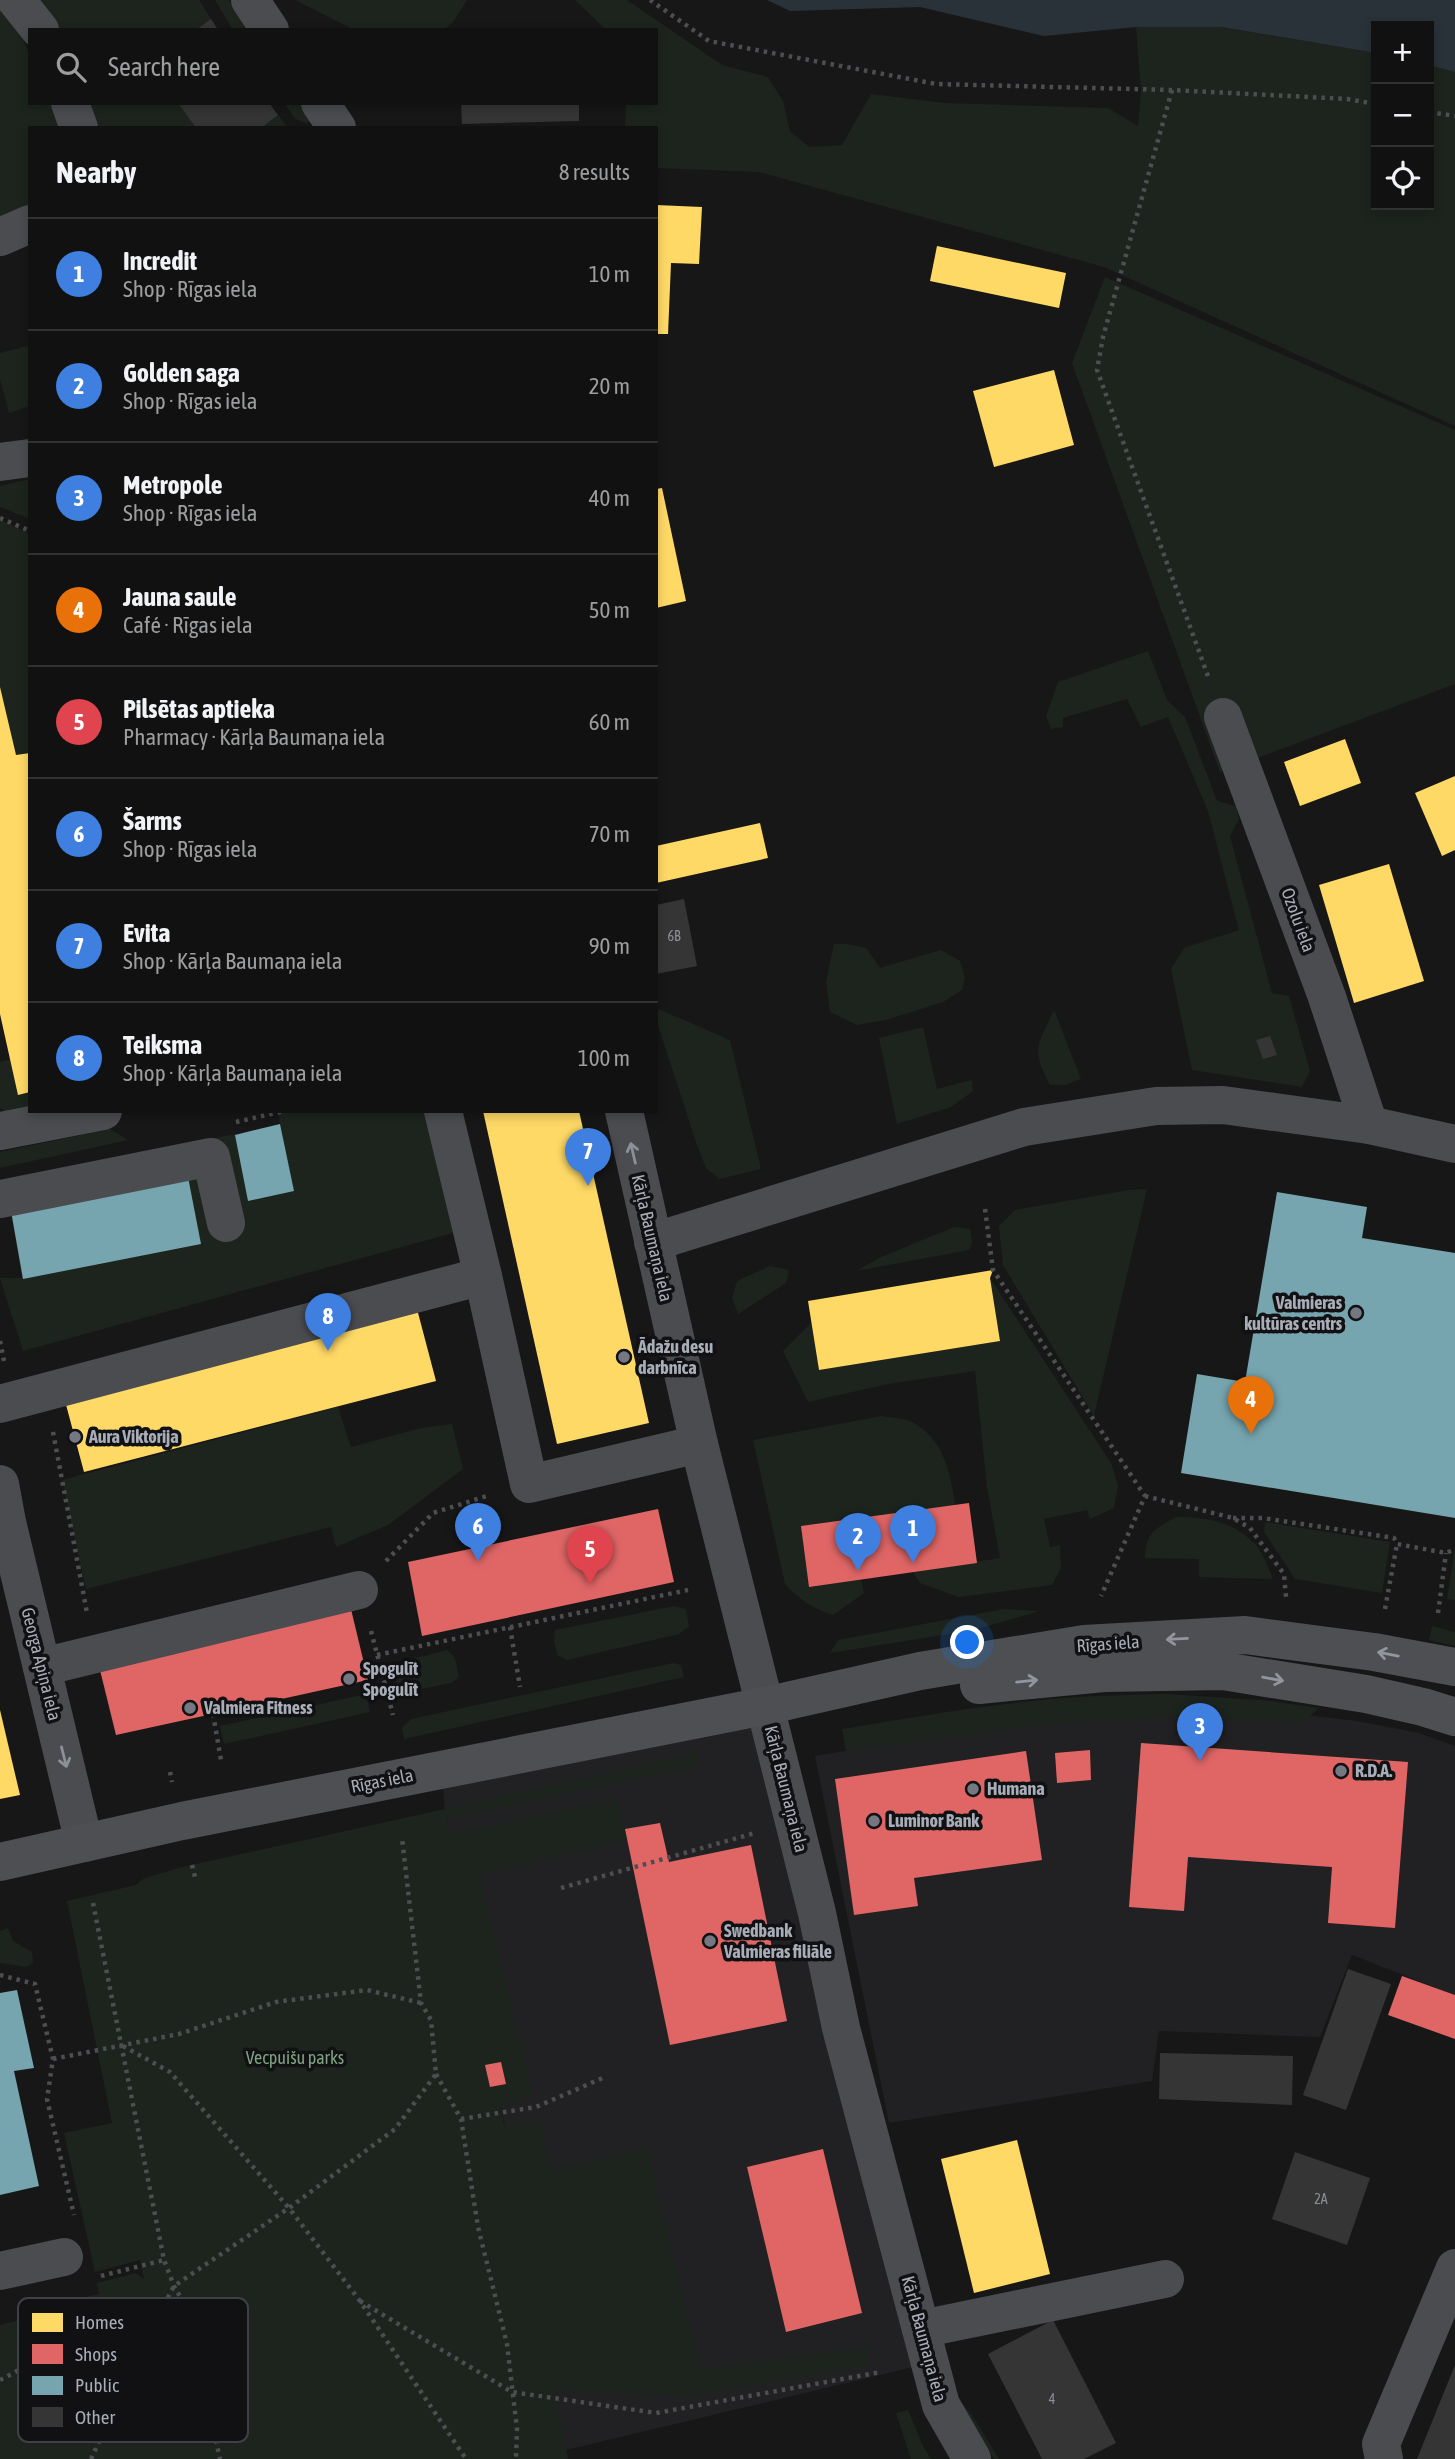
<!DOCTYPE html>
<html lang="en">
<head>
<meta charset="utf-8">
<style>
	:root { --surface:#111; --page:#1a1a1a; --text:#f1f3f6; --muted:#9c9d9f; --line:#303131; --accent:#0b8043 }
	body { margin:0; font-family:"Asap Condensed",sans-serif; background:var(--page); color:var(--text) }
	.controls { position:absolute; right:21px; top:21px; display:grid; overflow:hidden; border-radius:0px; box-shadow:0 4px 10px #0003 }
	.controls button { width:63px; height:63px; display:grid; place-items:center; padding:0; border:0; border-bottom:2px solid var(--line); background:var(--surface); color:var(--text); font:35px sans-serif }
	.you { position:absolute; left:968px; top:1643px; width:24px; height:24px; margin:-18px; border:5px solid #fff; border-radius:50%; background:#1a73e8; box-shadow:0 0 0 10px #1a73e833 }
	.badge { display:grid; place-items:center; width:46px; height:46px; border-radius:50%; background:var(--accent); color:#fff; font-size:23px; font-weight:700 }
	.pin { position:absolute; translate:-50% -58px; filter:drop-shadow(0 2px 4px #0008) }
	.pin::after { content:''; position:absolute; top:37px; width:24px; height:21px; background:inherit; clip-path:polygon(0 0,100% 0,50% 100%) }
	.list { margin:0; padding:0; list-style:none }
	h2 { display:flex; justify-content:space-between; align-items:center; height:91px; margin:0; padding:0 28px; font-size:30px }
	h2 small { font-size:23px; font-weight:400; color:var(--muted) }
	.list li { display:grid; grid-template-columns:46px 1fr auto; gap:21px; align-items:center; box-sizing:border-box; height:112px; padding:0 28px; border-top:2px solid var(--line) }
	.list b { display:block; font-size:26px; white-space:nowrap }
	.list p { margin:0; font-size:23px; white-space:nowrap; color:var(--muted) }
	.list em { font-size:23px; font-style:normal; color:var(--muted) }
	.icon { flex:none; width:38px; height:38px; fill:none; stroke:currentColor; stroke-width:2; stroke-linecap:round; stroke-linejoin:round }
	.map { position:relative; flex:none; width:1455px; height:2459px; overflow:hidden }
	.search { position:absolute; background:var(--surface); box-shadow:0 4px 10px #0003; left:28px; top:28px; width:630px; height:77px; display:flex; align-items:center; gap:18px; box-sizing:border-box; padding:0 24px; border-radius:0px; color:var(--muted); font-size:26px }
	.panel { position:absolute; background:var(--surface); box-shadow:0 4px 10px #0003; left:28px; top:126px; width:630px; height:987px; border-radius:0px }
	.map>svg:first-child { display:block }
</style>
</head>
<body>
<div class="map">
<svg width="1455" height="2459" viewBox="0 0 1455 2459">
	<rect width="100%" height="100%" fill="#171717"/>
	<g fill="#212123">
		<path d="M 765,1706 L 930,2363 L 566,2450 L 445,1811 L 441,1769 Z"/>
		<path d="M 1245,1708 L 1357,1721 L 1419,1733 L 1455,1746 L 1455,1995 L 1352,1955 L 1320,2037 L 1159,2031 L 1152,2081 L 889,2123 L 815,1756 L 1083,1711 Z"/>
	</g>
	<g fill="#1d241e">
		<path d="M 0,0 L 5,0 L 30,55 L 30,103 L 51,103 L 62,128 L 30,128 L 30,206 L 0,217 Z"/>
		<path d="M 34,0 L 199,0 L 218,30 L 56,30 Z"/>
		<path d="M 215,0 L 229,0 L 250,30 L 233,30 Z"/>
		<path d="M 295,0 L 467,0 L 453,22 L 444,30 L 355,30 Z"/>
		<path d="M 575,0 L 627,0 L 722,65 L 768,77 L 783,101 L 790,131 L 809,147 L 842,145 L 871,94 L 944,103 L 1108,108 L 1138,126 L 1141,89 L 1136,27 L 1222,27 L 1376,53 L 1376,205 L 1429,205 L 1429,65 L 1455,72 L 1455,426 L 1104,267 L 759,172 L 656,168 L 656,128 L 625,128 L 626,103 L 656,103 L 656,30 L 606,30 Z"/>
		<path d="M 85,103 L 269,103 L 288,128 L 95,128 Z"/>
		<path d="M 284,103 L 301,103 L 313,120 L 306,123 L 295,119 Z"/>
		<path d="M 1105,277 L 1455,430 L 1455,684 L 1220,772 L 1072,363 Z"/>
		<path d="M 30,345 L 30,406 L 9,413 L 0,379 L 0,353 Z"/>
		<path d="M 30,479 L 30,519 L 0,507 L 0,486 Z"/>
		<path d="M 0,520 L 30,534 L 30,1111 L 8,1113 L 0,1108 L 0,1062 L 10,1059 L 0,1013 Z"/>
		<path d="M 1148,651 L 1167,700 L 1185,717 L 1217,801 L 1236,806 L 1239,819 L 1230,836 L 1272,993 L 1289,996 L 1310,1071 L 1302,1087 L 1192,1070 L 1171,969 L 1184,948 L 1239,930 L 1208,811 L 1168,717 L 1141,727 L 1127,699 L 1063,718 L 1063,727 L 1051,729 L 1046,716 L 1058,682 Z"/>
		<path d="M 834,944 L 847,944 L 866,948 L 880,968 L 941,950 L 960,961 L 965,977 L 962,990 L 943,1002 L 886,1020 L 857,1025 L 830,1012 L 826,982 Z"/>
		<path d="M 656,1008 L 730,1040 L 761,1169 L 719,1179 L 706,1168 L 697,1145 L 656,1019 Z"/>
		<path d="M 1054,1010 L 1081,1079 L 1065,1085 L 1050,1085 C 1031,1048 1037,1046 1054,1010 Z"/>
		<path d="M 923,1027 L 937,1089 L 972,1080 L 973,1091 L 951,1107 L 897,1124 L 879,1038 Z"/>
		<path d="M 278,1111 L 426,1111 L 453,1233 L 23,1351 L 0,1278 L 22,1278 L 11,1211 L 0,1181 L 280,1125 Z"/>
		<path d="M 110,1129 L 128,1140 L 0,1168 L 0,1152 Z"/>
		<path d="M 1147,1189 L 1094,1416 L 1003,1265 L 999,1226 L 1015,1210 L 1129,1190 Z"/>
		<path d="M 954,1227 L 970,1229 L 972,1242 L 969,1250 L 856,1271 L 879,1258 Z"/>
		<path d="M 770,1266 L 789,1270 L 786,1283 L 738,1314 L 732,1298 L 737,1281 Z"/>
		<path d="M 990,1278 L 1111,1463 L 1118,1485 L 1114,1508 L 1090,1519 L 1087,1510 L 1044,1519 L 1050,1547 L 1060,1545 L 1061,1568 L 1052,1585 L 959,1597 L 920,1583 L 913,1572 L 1000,1558 L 987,1487 L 975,1371 L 888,1384 L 808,1402 L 783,1351 L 811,1323 L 819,1370 L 1000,1341 Z"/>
		<path d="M 338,1407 L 351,1447 L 421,1428 L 452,1424 L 463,1469 L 388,1525 L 336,1547 L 331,1527 L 86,1589 L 62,1480 Z"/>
		<path d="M 882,1416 C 892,1418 906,1418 914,1423 C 944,1440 951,1474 955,1505 L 861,1579 L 864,1593 L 833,1615 C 814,1609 798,1599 785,1584 L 753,1440 Z"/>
		<path d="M 1176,1517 C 1206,1517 1233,1521 1255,1544 C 1263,1552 1268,1568 1273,1579 L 1199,1577 L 1199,1559 L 1145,1558 C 1146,1532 1155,1529 1176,1517 Z"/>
		<path d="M 1265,1522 L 1390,1542 L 1382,1593 L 1295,1579 L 1264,1532 Z"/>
		<path d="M 1455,1549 L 1455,1600 L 1447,1599 Z"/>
		<path d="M 674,1606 L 686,1609 L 689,1626 L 679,1634 L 567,1660 L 557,1655 L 554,1640 L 555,1630 Z"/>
		<path d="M 1004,1609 L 1040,1611 L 974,1630 L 830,1653 L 838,1640 Z"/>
		<path d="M 1432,1626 L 1455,1632 L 1455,1646 L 1429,1640 Z"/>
		<path d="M 447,1650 L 455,1658 L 459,1677 L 451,1683 L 401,1693 L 392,1688 L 390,1673 L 394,1664 Z"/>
		<path d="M 673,1663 L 681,1665 L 684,1677 L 404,1739 L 402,1728 L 411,1719 Z"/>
		<path d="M 366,1694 L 370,1712 L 224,1744 L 220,1726 Z"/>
		<path d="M 1165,1694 L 1262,1700 L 1319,1708 L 1303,1722 L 1173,1717 L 1062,1722 L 846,1751 L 842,1729 C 921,1716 999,1702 1079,1697 C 1107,1695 1136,1695 1165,1694 Z"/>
		<path d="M 697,1753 L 701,1755 L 699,1763 L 692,1767 L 446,1819 L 450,1834 L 617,1799 L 627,1839 L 480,1875 L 533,2097 L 501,2105 L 504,2126 L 540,2121 L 552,2170 L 647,2148 L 700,2370 L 867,2347 L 868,2366 L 683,2397 L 555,2389 L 568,2459 L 0,2459 L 0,2325 L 40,2314 L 46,2307 L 99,2294 L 97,2283 L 136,2273 L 144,2279 L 140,2260 L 95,2272 L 64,2133 L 112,2123 L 67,1901 L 136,1885 L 143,1879 L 178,1868 Z"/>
		<path d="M 8,1928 L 13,1941 L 32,1952 L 33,1962 L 27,1967 L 0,1963 L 0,1931 Z"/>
		<path d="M 954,2394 L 972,2415 L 999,2459 L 994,2459 Z"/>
		<path d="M 908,2410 L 923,2446 L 931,2459 L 911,2459 L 896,2413 Z"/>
	</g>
	<path fill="#2a3239" d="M 767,0 L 1455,0 L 1455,72 L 1429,65 L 1429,26 L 1376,26 L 1376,53 L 1222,27 L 1136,27 L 1044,36 L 920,7 L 790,11 Z"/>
	<g fill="#ffd966">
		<path d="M 656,205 L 702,207 L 699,264 L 671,263 L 668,334 L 656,334 Z"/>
		<path d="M 937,246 L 1066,273 L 1059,308 L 930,281 Z"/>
		<path d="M 1054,370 L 1074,445 L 994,467 L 973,391 Z"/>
		<path d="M 662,488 L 686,601 L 656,608 L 656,489 Z"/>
		<path d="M 0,687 L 16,755 L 30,753 L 30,1092 L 18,1095 L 0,1014 Z"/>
		<path d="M 1345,739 L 1361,783 L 1300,806 L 1284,762 Z"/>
		<path d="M 1455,776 L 1455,850 L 1442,856 L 1415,793 Z"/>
		<path d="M 760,823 L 768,858 L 656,883 L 656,846 Z"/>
		<path d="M 1389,864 L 1424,981 L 1354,1003 L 1319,885 Z"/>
		<path d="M 483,1111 L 579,1111 L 649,1423 L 557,1444 Z"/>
		<path d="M 993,1270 L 990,1278 L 1000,1341 L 819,1370 L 808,1301 Z"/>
		<path d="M 417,1309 L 436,1381 L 84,1472 L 65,1401 Z"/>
		<path d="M 0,1710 L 20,1795 L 0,1799 Z"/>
		<path d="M 1017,2140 L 1050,2274 L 974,2293 L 941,2159 Z"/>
	</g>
	<g fill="#e06666">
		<path d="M 969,1503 L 977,1563 L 809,1587 L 801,1526 Z"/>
		<path d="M 658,1509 L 674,1582 L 422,1636 L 408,1562 Z"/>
		<path d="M 350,1605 L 368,1680 L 116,1735 L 98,1662 Z"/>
		<path d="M 1141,1743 L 1408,1762 L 1395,1928 L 1328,1923 L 1332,1867 L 1188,1857 L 1184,1911 L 1129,1907 Z"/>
		<path d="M 1090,1750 L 1091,1780 L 1057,1783 L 1055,1753 Z"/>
		<path d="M 1026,1751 L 1042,1860 L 914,1878 L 918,1906 L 854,1915 L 835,1779 Z"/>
		<path d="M 660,1823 L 669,1862 L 751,1845 L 787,2021 L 670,2045 L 625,1829 Z"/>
		<path d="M 1402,1976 L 1455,1995 L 1455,2039 L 1388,2015 Z"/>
		<path d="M 501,2062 L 506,2084 L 490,2087 L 485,2065 Z"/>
		<path d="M 823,2149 L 862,2313 L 786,2332 L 747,2167 Z"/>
	</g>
	<g fill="#76a5af">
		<path d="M 280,1124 L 294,1191 L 248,1201 L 235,1135 Z"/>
		<path d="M 188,1177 L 201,1244 L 23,1279 L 11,1211 Z"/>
		<path d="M 1277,1192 L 1367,1207 L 1362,1238 L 1455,1253 L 1455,1518 L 1181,1473 L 1197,1374 L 1245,1382 Z"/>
		<path d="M 17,1990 L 34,2068 L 14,2071 L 39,2186 L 0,2195 L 0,1993 Z"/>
	</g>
	<g fill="#353536">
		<path d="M 211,19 L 218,30 L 196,30 Z"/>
		<path d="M 178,103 L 269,103 L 278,115 L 261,128 L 196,128 Z"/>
		<path d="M 461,103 L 579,103 L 579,121 L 462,124 Z"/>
		<path d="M 684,899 L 697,966 L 656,974 L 656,905 Z"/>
		<path d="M 1270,1036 L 1277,1055 L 1263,1059 L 1256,1040 Z"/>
		<path d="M 1348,1969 L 1391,1984 L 1346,2110 L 1303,2095 Z"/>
		<path d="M 1160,2053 L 1293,2056 L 1292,2105 L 1159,2099 Z"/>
		<path d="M 1295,2152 L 1370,2178 L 1347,2245 L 1272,2219 Z"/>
		<path d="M 1053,2320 L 1116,2443 L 1084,2459 L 1042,2459 L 988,2354 Z"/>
		<path d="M 1455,2365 L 1455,2459 L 1417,2459 Z"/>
	</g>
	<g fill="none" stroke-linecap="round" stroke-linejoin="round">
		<g stroke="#4d4e52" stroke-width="4.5" stroke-dasharray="3.5 5" stroke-linecap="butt">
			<path d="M 650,0 L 709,41 L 936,84 L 1172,90 L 1347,99 L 1376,104"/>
			<path d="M 1172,90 L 1103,337 L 1097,370 L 1209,679"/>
			<path d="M 1429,112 L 1455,116"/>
			<path d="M 0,518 L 30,531"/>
			<path d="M 236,1122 L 284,1111"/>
			<path d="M 985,1209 L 993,1270 L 1145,1496 L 1101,1596"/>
			<path d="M 0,1341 L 4,1361"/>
			<path d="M 53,1432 L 87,1613"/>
			<path d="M 1145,1496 L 1233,1518 L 1250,1528 L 1284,1574 L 1286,1597"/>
			<path d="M 1233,1518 L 1263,1518 L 1394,1538 L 1397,1544 L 1446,1553 L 1455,1549"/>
			<path d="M 386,1561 L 433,1513 L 487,1496"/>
			<path d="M 1385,1609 L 1397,1544"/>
			<path d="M 1438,1613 L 1446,1553"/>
			<path d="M 510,1627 L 520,1687"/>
			<path d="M 371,1631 L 393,1715"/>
			<path d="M 377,1655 L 688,1590"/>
			<path d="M 213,1714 L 221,1760"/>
			<path d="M 170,1772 L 172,1782"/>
			<path d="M 192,1865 L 196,1881"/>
			<path d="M 561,1888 L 755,1833"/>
			<path d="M 93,1903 L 164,2260 L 174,2286 L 187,2309 L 220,2459"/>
			<path d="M 0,1975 L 35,1984 L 53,2059 L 47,2099 L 74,2215"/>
			<path d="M 123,2046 L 170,2072 L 289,2208 L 360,2301 L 466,2459"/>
			<path d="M 53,2059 L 179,2034 L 276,2002 L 367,1990 L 421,2003"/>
			<path d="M 436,2074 L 461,2119 L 478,2227 L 507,2344 L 517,2429 L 516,2459"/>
			<path d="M 461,2119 L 536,2107 L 605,2077"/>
			<path d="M 101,2276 L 164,2260"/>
			<path d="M 360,2301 L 512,2392 L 656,2413 L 881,2372"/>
			<path d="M 0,2380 L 21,2369 L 149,2333"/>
			<path d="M 91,2459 L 150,2332 L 174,2286 L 289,2208 L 395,2129 L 436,2074 L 431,2020 L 421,2003 L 402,1838"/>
		</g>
		<g stroke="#4b4c50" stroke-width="38">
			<path d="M 16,0 L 40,30"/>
			<path d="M 250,0 L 270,30"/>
			<path d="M 70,103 L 79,128"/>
			<path d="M 320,103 L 337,128"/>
			<path d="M 0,237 L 30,224"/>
			<path d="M 0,462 L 30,458"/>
			<path d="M 1223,717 L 1327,997 L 1369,1125"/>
			<path d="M 443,1111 L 483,1276 L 529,1484 L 699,1444"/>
			<path d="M 624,1111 L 699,1444 L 817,1913 L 841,2028 L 941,2405 L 972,2459"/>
			<path d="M 0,1131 L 103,1111"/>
			<path d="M 0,1199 L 211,1157 L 226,1223"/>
			<path d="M 653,1242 L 1024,1127 L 1156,1106 L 1223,1105 L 1369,1125 L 1455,1144"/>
			<path d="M 0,1404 L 483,1276"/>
			<path d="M 0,1484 L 7,1522 L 84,1843"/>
			<path d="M 42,1667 L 359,1590"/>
			<path d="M 0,2271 L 64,2257"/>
			<path d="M 921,2329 L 1165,2279"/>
			<path d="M 1384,2459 L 1381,2444 L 1455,2268"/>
		</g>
		<g stroke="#4d4f52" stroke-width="38">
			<path d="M 979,1685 L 1104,1673 L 1223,1671 L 1366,1694 L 1423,1707 L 1455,1717"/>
			<path d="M 0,1862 L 182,1821 L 765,1706 L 920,1671 L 1084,1644 L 1245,1635 L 1374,1652 L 1455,1667"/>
		</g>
	</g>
	<defs><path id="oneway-shaft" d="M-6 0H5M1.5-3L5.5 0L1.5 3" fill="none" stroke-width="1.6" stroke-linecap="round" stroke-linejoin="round" transform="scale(1.75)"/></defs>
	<g stroke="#8c9099">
		<use href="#oneway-shaft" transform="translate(633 1153) rotate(-103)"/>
		<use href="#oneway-shaft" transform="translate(64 1757) rotate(76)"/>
	</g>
	<g stroke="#91969e">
		<use href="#oneway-shaft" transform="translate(1177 1639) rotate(177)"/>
		<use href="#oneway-shaft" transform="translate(1388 1654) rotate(-169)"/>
		<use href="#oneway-shaft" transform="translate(1273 1679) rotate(10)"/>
		<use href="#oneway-shaft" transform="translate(1027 1681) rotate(-6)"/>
	</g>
	<g fill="#757880" stroke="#111113" stroke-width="2.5">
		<circle cx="1356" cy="1313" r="7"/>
		<circle cx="624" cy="1357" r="7"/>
		<circle cx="75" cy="1437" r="7"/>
		<circle cx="349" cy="1679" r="7"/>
		<circle cx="190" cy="1708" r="7"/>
		<circle cx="1341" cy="1771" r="7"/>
		<circle cx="973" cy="1789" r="7"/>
		<circle cx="874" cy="1821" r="7"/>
		<circle cx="710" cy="1941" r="7"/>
	</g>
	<g text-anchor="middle" stroke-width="7" stroke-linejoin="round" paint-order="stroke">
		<g font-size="14" fill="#8b8f98">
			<text x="674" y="941">6B</text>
			<text x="1321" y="2204">2A</text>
			<text x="1052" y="2404">4</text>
		</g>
		<g font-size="18" fill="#a8adb8" stroke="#111113">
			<text transform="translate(1298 920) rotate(70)" y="6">Ozolu iela</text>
			<text transform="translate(652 1238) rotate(77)" y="6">Kārļa Baumaņa iela</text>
			<text transform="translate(1108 1644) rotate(-4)" y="6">Rīgas iela</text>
			<text transform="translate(41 1664) rotate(76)" y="6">Georga Apiņa iela</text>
			<text transform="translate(382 1781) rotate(-11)" y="6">Rīgas iela</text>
			<text transform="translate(786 1789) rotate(76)" y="6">Kārļa Baumaņa iela</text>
			<text transform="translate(924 2339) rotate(75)" y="6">Kārļa Baumaņa iela</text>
		</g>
		<g font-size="18" font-weight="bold" fill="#a8adb8" stroke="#111113" text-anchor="start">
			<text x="1342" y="1309" text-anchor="end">Valmieras<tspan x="1342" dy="21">kultūras centrs</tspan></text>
			<text x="638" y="1353">Ādažu desu<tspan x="638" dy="21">darbnīca</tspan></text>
			<text x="89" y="1443">Aura Viktorija</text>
			<text x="363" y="1675">Spogulīt<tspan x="363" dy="21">Spogulīt</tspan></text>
			<text x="204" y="1714">Valmiera Fitness</text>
			<text x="1355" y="1777">R.D.A.</text>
			<text x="987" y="1795">Humana</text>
			<text x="888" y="1827">Luminor Bank</text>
			<text x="724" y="1937">Swedbank<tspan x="724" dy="21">Valmieras filiāle</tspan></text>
		</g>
		<g font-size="18" fill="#7fa381" stroke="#111113">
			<text x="295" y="2064">Vecpuišu parks</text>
		</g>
	</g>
	<rect x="18" y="2298" width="230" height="144" rx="10" fill="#111113" stroke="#3e4045" stroke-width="2"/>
	<rect x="32" y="2313" width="31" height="19" fill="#ffd966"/>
	<rect x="32" y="2344" width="31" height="20" fill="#e06666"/>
	<rect x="32" y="2376" width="31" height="19" fill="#76a5af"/>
	<rect x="32" y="2407" width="31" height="20" fill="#353536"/>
	<g font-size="19" fill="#a8adb8">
		<text x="75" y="2329">Homes</text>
		<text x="75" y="2361">Shops</text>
		<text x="75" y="2392">Public</text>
		<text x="75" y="2424">Other</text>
	</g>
</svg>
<div class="controls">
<button>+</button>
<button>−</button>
<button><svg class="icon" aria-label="locate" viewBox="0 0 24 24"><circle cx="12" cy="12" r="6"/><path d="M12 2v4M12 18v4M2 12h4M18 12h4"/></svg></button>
</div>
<div class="you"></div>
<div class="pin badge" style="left:913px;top:1563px;background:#3f7fe0">1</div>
<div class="pin badge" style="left:858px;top:1571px;background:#3f7fe0">2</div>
<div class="pin badge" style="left:1200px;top:1761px;background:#3f7fe0">3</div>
<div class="pin badge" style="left:1251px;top:1434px;background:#e8710a">4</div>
<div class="pin badge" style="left:590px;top:1584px;background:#e0444e">5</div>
<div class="pin badge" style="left:478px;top:1561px;background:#3f7fe0">6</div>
<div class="pin badge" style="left:588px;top:1186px;background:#3f7fe0">7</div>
<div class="pin badge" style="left:328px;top:1351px;background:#3f7fe0">8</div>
<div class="search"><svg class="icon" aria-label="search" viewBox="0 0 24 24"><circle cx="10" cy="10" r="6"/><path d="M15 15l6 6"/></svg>Search here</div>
<section class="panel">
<h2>Nearby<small>8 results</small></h2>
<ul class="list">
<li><span class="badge" style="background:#3f7fe0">1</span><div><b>Incredit</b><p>Shop · Rīgas iela</p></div><em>10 m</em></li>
<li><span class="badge" style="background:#3f7fe0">2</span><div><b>Golden saga</b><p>Shop · Rīgas iela</p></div><em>20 m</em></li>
<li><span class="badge" style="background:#3f7fe0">3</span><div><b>Metropole</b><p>Shop · Rīgas iela</p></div><em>40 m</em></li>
<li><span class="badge" style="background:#e8710a">4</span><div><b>Jauna saule</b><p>Café · Rīgas iela</p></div><em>50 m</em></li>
<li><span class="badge" style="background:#e0444e">5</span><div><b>Pilsētas aptieka</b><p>Pharmacy · Kārļa Baumaņa iela</p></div><em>60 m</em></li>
<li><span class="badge" style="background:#3f7fe0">6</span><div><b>Šarms</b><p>Shop · Rīgas iela</p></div><em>70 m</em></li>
<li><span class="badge" style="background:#3f7fe0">7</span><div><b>Evita</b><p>Shop · Kārļa Baumaņa iela</p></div><em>90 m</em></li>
<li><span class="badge" style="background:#3f7fe0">8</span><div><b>Teiksma</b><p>Shop · Kārļa Baumaņa iela</p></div><em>100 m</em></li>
</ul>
</section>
</div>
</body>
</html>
